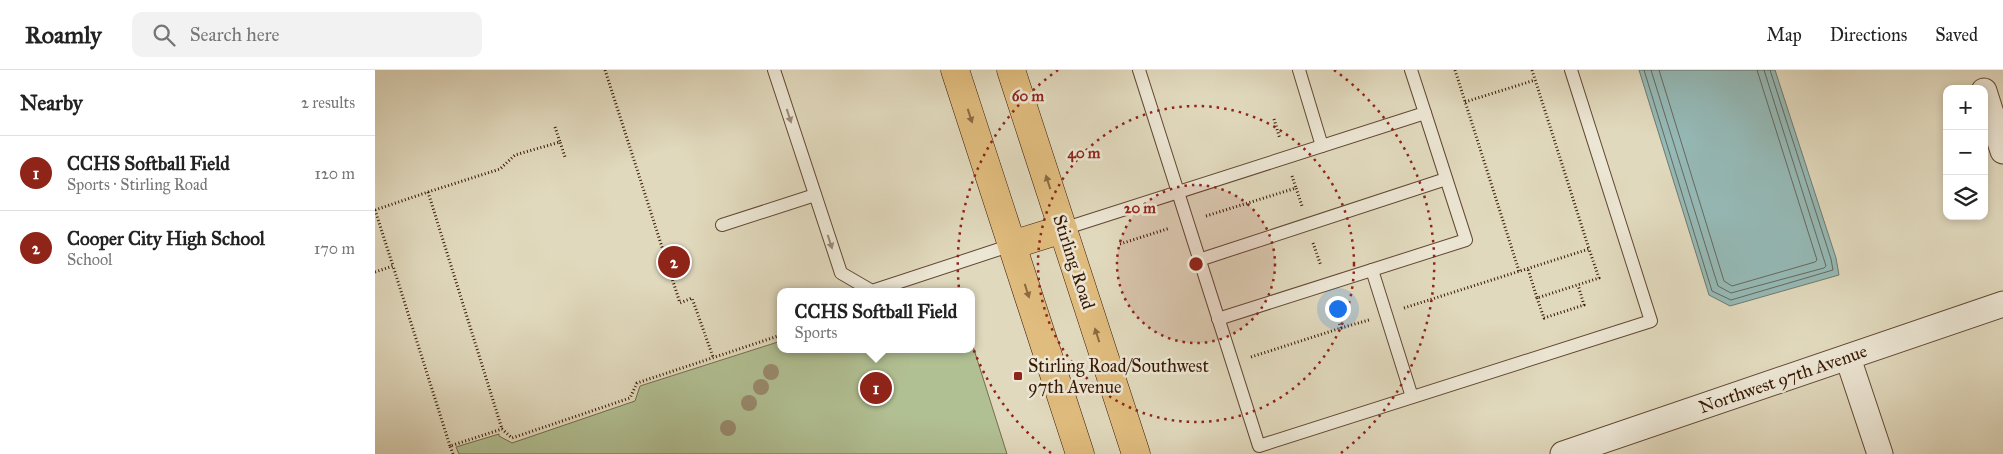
<!DOCTYPE html>
<html lang="en">
<head>
<meta charset="utf-8">
<style>
	:root { --surface:#fff; --page:#f2f2f2; --text:#222; --muted:#767676; --line:#e0e0e0; --accent:#8f2418 }
	body { margin:0; font-family:"IM FELL Great Primer",serif; background:var(--page); color:var(--text) }
	.controls { position:absolute; right:15px; top:15px; display:grid; overflow:hidden; border-radius:10px; box-shadow:0 2px 8px #0003 }
	.controls button { width:45px; height:45px; display:grid; place-items:center; padding:0; border:0; border-bottom:1px solid var(--line); background:var(--surface); color:var(--text); font:25px sans-serif }
	.you { position:absolute; left:962px; top:238px; width:18px; height:18px; margin:-12px; border:4px solid #fff; border-radius:50%; background:#1a73e8; box-shadow:0 0 0 8px #1a73e833 }
	.badge { display:grid; place-items:center; width:32px; height:32px; border-radius:50%; background:var(--accent); color:#fff; font-size:16px; font-weight:700 }
	.pin { position:absolute; translate:-50% -50%; border:2px solid #fff; box-shadow:0 1px 5px #0006 }
	.popup { position:absolute; left:402px; top:218px; width:198px; height:65px; box-sizing:border-box; display:grid; place-content:center; border-radius:10px; background:var(--surface); filter:drop-shadow(0 1px 4px #0005); font-size:16px; white-space:nowrap; color:var(--muted) }
	.popup b { font-size:19px; color:var(--text) }
	.popup::after { content:''; position:absolute; left:50%; top:100%; margin-left:-10px; border:10px solid transparent; border-top-color:var(--surface) }
	.list { margin:0; padding:0; list-style:none }
	h2 { display:flex; justify-content:space-between; align-items:center; height:65px; margin:0; padding:0 20px; font-size:21px }
	h2 small { font-size:16px; font-weight:400; color:var(--muted) }
	.list li { display:grid; grid-template-columns:32px 1fr auto; gap:15px; align-items:center; box-sizing:border-box; height:75px; padding:0 20px; border-top:1px solid var(--line) }
	.list b { display:block; font-size:19px; white-space:nowrap }
	.list p { margin:0; font-size:16px; white-space:nowrap; color:var(--muted) }
	.list em { font-size:16px; font-style:normal; color:var(--muted) }
	.icon { flex:none; width:28px; height:28px; fill:none; stroke:currentColor; stroke-width:2; stroke-linecap:round; stroke-linejoin:round }
	.map { position:relative; flex:none; width:1628px; height:384px; overflow:hidden }
	header { display:flex; align-items:center; gap:30px; box-sizing:border-box; height:70px; padding:0 25px; background:var(--surface); border-bottom:1px solid var(--line) }
	header strong { font-size:24px }
	nav { display:flex; gap:28px; margin-inline-start:auto; font-size:18px }
	.search { width:350px; height:45px; background:var(--page); display:flex; align-items:center; gap:12px; box-sizing:border-box; padding:0 18px; border-radius:10px; color:var(--muted); font-size:19px }
	main { display:flex }
	aside { flex:1; background:var(--surface) }
	.map>svg:first-child { display:block }
</style>
</head>
<body>
<header>
<strong>Roamly</strong>
<div class="search"><svg class="icon" aria-label="search" viewBox="0 0 24 24"><circle cx="10" cy="10" r="6"/><path d="M15 15l6 6"/></svg>Search here</div>
<nav><a>Map</a><a>Directions</a><a>Saved</a></nav>
</header>
<main>
<aside>
<h2>Nearby<small>2 results</small></h2>
<ul class="list">
<li><span class="badge">1</span><div><b>CCHS Softball Field</b><p>Sports · Stirling Road</p></div><em>120 m</em></li>
<li><span class="badge">2</span><div><b>Cooper City High School</b><p>School</p></div><em>170 m</em></li>
</ul>
</aside>
<div class="map">
<svg width="1628" height="384" viewBox="0 0 1628 384">
	<rect width="100%" height="100%" fill="#e1d9bd"/>
	<filter id="stains"><feTurbulence type="fractalNoise" baseFrequency=".004" numOctaves="4"/><feColorMatrix values="0 0 0 0 .2 0 0 0 0 .09 0 0 0 0 .02 0 0 0 .5 -.17"/></filter>
	<radialGradient id="worn" r=".72"><stop offset=".6" stop-color="#630" stop-opacity="0"/><stop offset="1" stop-color="#630" stop-opacity=".3"/></radialGradient>
	<path fill="#b1c093" stroke="#746c4b" d="M 596,270 L 632,384 L 84,384 L 81,377 L 124,364 L 124,366 L 137,373 L 260,331 L 265,316 L 406,271 L 406,279 L 596,279 Z"/>
	<path fill="#95b9b6" stroke="#6f796e" d="M 1264,0 L 1400,0 L 1461,188 L 1464,205 L 1355,236 L 1334,225 Z"/>
	<g fill="none" stroke-linecap="round" stroke-linejoin="round">
		<g stroke="#66685c" stroke-width="1">
			<path d="M 1269,0 L 1337,221 L 1356,230 L 1458,200 L 1456,189 L 1395,0"/>
			<path d="M 1276,0 L 1343,216 L 1356,223 L 1449,198 L 1451,196 L 1389,0"/>
			<path d="M 1284,0 L 1349,211 L 1357,216 L 1440,192 L 1442,190 L 1382,0"/>
		</g>
		<defs>
			<g id="lane">
				<path d="M 399,0 L 466,203 L 497,221 L 637,175"/>
				<path d="M 764,0 L 884,376 L 1276,251 L 1196,0"/>
				<path d="M 924,0 L 947,76"/>
				<path d="M 347,155 L 440,125"/>
				<path d="M 688,159 L 1050,43 L 1036,0"/>
				<path d="M 824,190 L 1071,109"/>
				<path d="M 997,200 L 1037,327"/>
				<path d="M 843,249 L 1091,170 L 1050,43"/>
			</g>
			<g id="street">
				<path d="M 1609,21 L 1628,81"/>
				<path d="M 1473,288 L 1505,384"/>
				<path d="M 1188,384 L 1628,234"/>
			</g>
			<g id="primary">
				<path d="M 580,0 L 705,384"/>
				<path d="M 636,0 L 761,384"/>
				<path d="M 637,175 L 688,159"/>
			</g>
		</defs>
		<use href="#lane" stroke="#624832" stroke-width="14"/>
		<use href="#street" stroke="#624832" stroke-width="27"/>
		<use href="#primary" stroke="#371803" stroke-width="29"/>
		<g stroke="#371803" stroke-width="3" stroke-dasharray="1 2.5" stroke-linecap="butt">
			<path d="M 230,0 L 305,233 L 317,228 L 338,287"/>
			<path d="M 1080,0 L 1144,201"/>
			<path d="M 1157,0 L 1214,179"/>
			<path d="M 1090,32 L 1160,10"/>
			<path d="M 899,49 L 905,69"/>
			<path d="M 180,57 L 185,72"/>
			<path d="M 917,106 L 921,118"/>
			<path d="M 53,122 L 125,99 L 140,85 L 185,72 L 190,87"/>
			<path d="M 0,140 L 53,122 L 127,359"/>
			<path d="M 0,140 L 18,196"/>
			<path d="M 831,146 L 921,118 L 927,136"/>
			<path d="M 938,173 L 946,196"/>
			<path d="M 745,174 L 795,158"/>
			<path d="M 0,202 L 18,196 L 75,376"/>
			<path d="M 1162,228 L 1169,248 L 1209,235 L 1203,215"/>
			<path d="M 1029,238 L 1214,179 L 1224,208 L 1162,228 L 1153,199"/>
			<path d="M 966,258 L 994,250"/>
			<path d="M 876,287 L 966,258 L 964,253"/>
			<path d="M 78,384 L 75,376 L 127,359 L 137,368 L 255,328 L 262,313 L 406,265"/>
		</g>
		<use href="#lane" stroke="#ece6d4" stroke-width="12"/>
		<use href="#street" stroke="#ece6d4" stroke-width="25"/>
		<use href="#primary" stroke="#e0bc7e" stroke-width="28"/>
	</g>
	<g fill="#988a6e">
		<circle cx="396" cy="302" r="8"/>
		<circle cx="386" cy="317" r="8"/>
		<circle cx="374" cy="333" r="8"/>
		<circle cx="353" cy="358" r="8"/>
	</g>
	<defs><path id="oneway-solid" d="M-6-.8H1V-3.2L6.5 0L1 3.2V.8H-6Z" transform="scale(1.25)"/></defs>
	<g fill="#9b8976">
		<use href="#oneway-solid" transform="translate(414 46) rotate(72)"/>
		<use href="#oneway-solid" transform="translate(455 172) rotate(72)"/>
	</g>
	<g fill="#8c6a40">
		<use href="#oneway-solid" transform="translate(595 46) rotate(72)"/>
		<use href="#oneway-solid" transform="translate(673 112) rotate(-108)"/>
		<use href="#oneway-solid" transform="translate(652 221) rotate(72)"/>
		<use href="#oneway-solid" transform="translate(722 265) rotate(-108)"/>
	</g>
	<circle cx="821" cy="194" r="79" fill="#8f2418" fill-opacity=".12"/>
	<g fill="none" stroke="#8f2418" stroke-width="2.5" stroke-dasharray="2.5 5">
		<circle cx="821" cy="194" r="79"/>
		<circle cx="821" cy="194" r="158"/>
		<path d="M676 383A238 238 0 0 1 683 0M959 0A238 238 0 0 1 966 383"/>
	</g>
	<rect fill="#8f2418" stroke="#ece6d4" stroke-width="2" x="638" y="301" width="10" height="10" rx="2.5"/>
	<g text-anchor="middle" stroke-width="5" stroke-linejoin="round" paint-order="stroke">
		<g font-size="18" fill="#371803" stroke="#ece6d4">
			<text transform="translate(699 192) rotate(72)" y="6">Stirling Road</text>
			<text transform="translate(1408 309) rotate(-19)" y="6">Northwest 97th Avenue</text>
		</g>
		<g font-size="18" fill="#371803" stroke="#ece6d4" text-anchor="start">
			<text x="653" y="302">Stirling Road/Southwest<tspan x="653" dy="21">97th Avenue</tspan></text>
		</g>
	</g>
	<circle cx="821" cy="194" r="8" fill="#8f2418" stroke="#ece6d4" stroke-width="2.5"/>
	<g font-size="15" text-anchor="middle" font-weight="bold" fill="#8f2418" stroke="#ece6d4" stroke-width="5" stroke-linejoin="round" paint-order="stroke">
		<text x="653" y="31">60 m</text>
		<text x="709" y="88">40 m</text>
		<text x="765" y="143">20 m</text>
	</g>
	<rect width="100%" height="100%" filter="url(#stains)"/>
	<rect width="100%" height="100%" fill="url(#worn)"/>
</svg>
<div class="controls">
<button>+</button>
<button>−</button>
<button><svg class="icon" aria-label="layers" viewBox="0 0 24 24"><path d="M12 4l9 5-9 5-9-5zM3 14l9 5 9-5"/></svg></button>
</div>
<div class="you"></div>
<div class="pin badge" style="left:501px;top:318px">1</div>
<div class="popup"><b>CCHS Softball Field</b>Sports</div>
<div class="pin badge" style="left:299px;top:192px">2</div>
</div>
</main>
</body>
</html>
